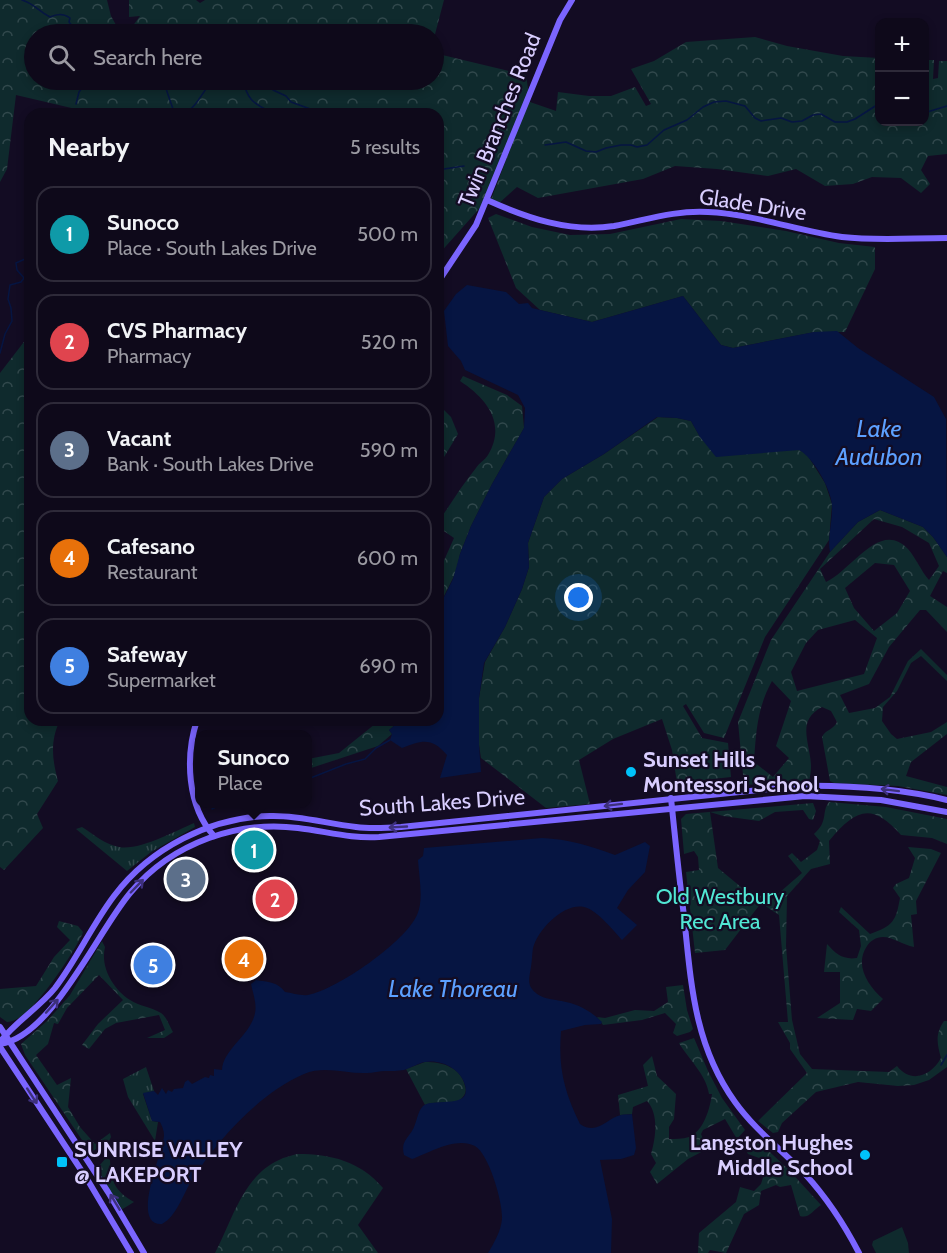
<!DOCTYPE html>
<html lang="en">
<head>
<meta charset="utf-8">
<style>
	:root { --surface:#0e091a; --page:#1c1727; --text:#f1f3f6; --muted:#9b9aa2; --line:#2e2a39; --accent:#7c3aed }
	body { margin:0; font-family:Cabin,sans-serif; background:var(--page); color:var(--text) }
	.controls { position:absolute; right:18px; top:18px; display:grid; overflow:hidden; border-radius:12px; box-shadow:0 3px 9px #0003 }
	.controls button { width:54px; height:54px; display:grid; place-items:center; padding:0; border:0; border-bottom:2px solid var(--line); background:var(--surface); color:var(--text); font:30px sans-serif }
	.you { position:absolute; left:579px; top:598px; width:21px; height:21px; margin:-15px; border:4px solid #fff; border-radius:50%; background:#1a73e8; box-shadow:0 0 0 9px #1a73e833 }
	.badge { display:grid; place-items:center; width:39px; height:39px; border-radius:50%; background:var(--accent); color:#fff; font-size:20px; font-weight:700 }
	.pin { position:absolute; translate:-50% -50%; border:3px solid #fff; box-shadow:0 2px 6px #0006 }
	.popup { position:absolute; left:195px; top:730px; width:117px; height:78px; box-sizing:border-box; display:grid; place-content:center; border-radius:12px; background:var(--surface); filter:drop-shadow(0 2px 4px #0005); font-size:20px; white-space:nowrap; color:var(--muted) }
	.popup b { font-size:22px; color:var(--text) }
	.popup::after { content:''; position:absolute; left:50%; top:100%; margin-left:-12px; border:12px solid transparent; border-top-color:var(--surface) }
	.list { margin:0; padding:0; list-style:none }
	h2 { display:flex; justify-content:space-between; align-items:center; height:78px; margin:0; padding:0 24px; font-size:26px }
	h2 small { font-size:20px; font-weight:400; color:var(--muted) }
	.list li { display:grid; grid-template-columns:39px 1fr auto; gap:18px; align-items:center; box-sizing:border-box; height:96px; margin:0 12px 12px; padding:0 12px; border:2px solid var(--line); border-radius:18px }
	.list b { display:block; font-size:22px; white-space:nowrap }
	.list p { margin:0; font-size:20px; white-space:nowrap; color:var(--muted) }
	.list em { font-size:20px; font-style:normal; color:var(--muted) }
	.icon { flex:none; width:33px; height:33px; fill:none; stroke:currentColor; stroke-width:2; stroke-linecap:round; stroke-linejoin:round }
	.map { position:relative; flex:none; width:947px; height:1253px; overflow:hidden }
	.search { position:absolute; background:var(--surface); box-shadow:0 3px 9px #0003; left:24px; top:24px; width:420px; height:66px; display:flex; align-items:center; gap:15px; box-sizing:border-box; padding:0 21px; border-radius:33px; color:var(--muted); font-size:22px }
	.panel { position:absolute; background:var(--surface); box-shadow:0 3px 9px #0003; left:24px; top:108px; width:420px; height:618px; border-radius:18px }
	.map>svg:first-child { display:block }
</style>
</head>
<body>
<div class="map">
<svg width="947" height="1253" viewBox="0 0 947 1253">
	<defs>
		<pattern id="grass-tufts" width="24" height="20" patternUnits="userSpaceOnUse" patternTransform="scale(1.5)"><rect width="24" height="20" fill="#0f2a2d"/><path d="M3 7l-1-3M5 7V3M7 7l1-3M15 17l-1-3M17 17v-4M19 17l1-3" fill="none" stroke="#31484c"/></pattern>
		<pattern id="forest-crowns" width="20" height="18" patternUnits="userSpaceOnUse" patternTransform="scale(1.5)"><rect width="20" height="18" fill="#0f2a2d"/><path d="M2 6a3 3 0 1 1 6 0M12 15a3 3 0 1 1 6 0" fill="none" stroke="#31484c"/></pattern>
	</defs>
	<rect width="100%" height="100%" fill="#130c23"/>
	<g fill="url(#grass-tufts)">
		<path d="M 194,823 L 195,827 L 151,852 L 127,871 L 76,829 L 82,827 C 93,834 106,845 119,847 C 139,851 175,831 194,823 Z"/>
		<path d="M 146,1067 L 154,1091 L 143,1094 L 152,1121 L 158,1122 L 155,1141 L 128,1097 L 123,1079 Z"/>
	</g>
	<g fill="url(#forest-crowns)" fill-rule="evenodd">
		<path d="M 0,0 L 107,0 L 111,16 L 116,25 L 132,27 L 140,16 L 129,17 L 129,0 L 196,0 L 200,3 L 205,0 L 444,0 L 434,38 L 434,34 L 34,34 L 34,80 L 434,80 L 434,53 L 526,75 L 530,102 L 556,111 L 558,92 L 589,96 L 611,96 L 635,87 L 646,106 L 651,104 L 631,69 L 654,61 L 686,42 L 755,37 L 787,46 L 843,56 L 879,58 L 880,122 L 924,122 L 925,60 L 934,60 L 933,79 L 938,78 L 939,61 L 947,61 L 947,154 L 928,156 L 921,170 L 930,184 L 921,193 L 901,178 L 872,177 L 853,184 L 825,186 L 796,169 L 768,176 L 717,169 L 675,166 L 643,179 L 538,198 L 517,187 L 497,205 L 490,202 L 518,129 L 487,200 L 438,255 L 438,114 L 86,114 L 80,110 L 16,95 L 7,169 L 0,182 Z"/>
		<path d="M 496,214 L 532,227 L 570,235 L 610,234 L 681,219 L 721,221 L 786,231 L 839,243 L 875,247 L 875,269 L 845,332 L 815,332 L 733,348 L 721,345 L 683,296 L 592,322 L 540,310 L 516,288 L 488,218 Z"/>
		<path d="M 30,334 L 30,720 L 60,720 C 50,741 52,759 58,781 L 37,814 L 43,828 L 4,870 L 0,867 L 0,373 Z"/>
		<path d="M 463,376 L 507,395 L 522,406 L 524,428 L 492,484 L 471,526 L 460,554 L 456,572 L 438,608 L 438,574 L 454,538 L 438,527 L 438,522 C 451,504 462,485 476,468 C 479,463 485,460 488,455 C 507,423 486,398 460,381 Z"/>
		<path d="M 442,408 L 451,417 L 458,434 L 438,467 L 438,414 Z"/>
		<path d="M 658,417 L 677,418 L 691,421 L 700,437 L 799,450 L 806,453 L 825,483 L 832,504 L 829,540 L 765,637 L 724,738 L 704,733 L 686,704 L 683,706 L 702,738 L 728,743 L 731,777 L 677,783 L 672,750 L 662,719 L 613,739 L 579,760 L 590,804 L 546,808 L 481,758 L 479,745 L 479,698 L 485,662 L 505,627 L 522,589 L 529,567 L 528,543 L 544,497 L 562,479 L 604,454 Z"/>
		<path d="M 880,510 L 923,527 L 933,537 L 947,557 L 947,573 L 943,571 L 930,596 L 947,607 L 947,632 L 926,610 L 920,610 L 889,647 L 869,684 L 840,695 L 849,713 L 875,708 L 890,697 L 908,661 L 921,649 L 947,675 L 947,681 L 921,656 L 911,663 L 897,691 L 883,707 L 882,721 L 891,734 L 897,739 L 931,732 L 947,722 L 947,734 L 911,762 L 906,776 L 947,787 L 947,795 L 898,786 L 834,783 L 830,781 L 822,737 C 825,730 833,730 837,722 L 831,711 L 822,707 C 795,721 811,744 811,767 C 811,772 810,777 809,781 L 744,785 L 738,722 L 771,640 L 830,552 L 858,522 ZM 874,519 L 902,527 L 929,543 L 939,566 L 929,580 C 921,571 916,558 908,549 C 880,519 852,570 826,582 L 820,569 ZM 875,563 L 894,565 L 910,591 L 897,613 L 874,631 L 854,608 L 845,588 ZM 855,620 L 877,638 L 864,674 L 797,691 L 791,672 L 806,643 L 818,630 ZM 772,681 L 791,701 L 776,746 L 789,758 L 773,777 L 754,762 C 756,733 757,708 772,681 Z"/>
		<path d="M 380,720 L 401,720 L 389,730 L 392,734 L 378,746 L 308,769 L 308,759 L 339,753 Z"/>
		<path d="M 829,802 L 886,807 L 947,819 L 947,844 L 932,838 L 901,835 C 871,801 855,810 829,841 L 830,864 L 811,869 L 787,896 L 786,946 L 792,1020 L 800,1054 L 812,1069 L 889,1072 L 897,1066 C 911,1084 931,1076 941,1058 C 937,1043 935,1034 944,1021 L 947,1021 L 947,1067 L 929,1080 L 914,1085 L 898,1086 L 858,1082 L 816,1092 L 782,1123 L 778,1132 L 773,1133 L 758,1121 L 807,1073 L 790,1049 L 790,1043 L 778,1022 L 788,1022 L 779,915 L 761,903 L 725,950 L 695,953 L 686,872 L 699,870 L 698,857 L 694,851 L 684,854 L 681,819 L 686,814 L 813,803 L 816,811 L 813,820 L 809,819 L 803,810 L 775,812 L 759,821 L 723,816 L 710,812 L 718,868 L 747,892 L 772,899 L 802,873 L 788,856 L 792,853 L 801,862 L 817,850 L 820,841 L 814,834 C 829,821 821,812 829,802 Z"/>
		<path d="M 908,847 L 931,849 L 941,853 L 916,901 L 917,914 L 911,915 L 914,947 C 903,945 893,937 883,937 C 876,937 870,941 867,946 C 854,965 868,986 883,999 L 871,1011 L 857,1009 L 853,1020 L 817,1018 L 840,1003 L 840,972 L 824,972 L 827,944 C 836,954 843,960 857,958 L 861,946 L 859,930 L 839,912 L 841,907 L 870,934 C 893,926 896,921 900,898 L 893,888 L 896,884 L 909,878 L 915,858 Z"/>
		<path d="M 59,921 L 78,926 L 83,932 L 82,935 C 72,955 29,1023 7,1022 L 0,1017 L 0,989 L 36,986 L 54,957 L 70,940 L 57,927 Z"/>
		<path d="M 102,941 L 105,947 C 100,967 113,989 130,1000 C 139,1006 151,1007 161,1013 C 166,1016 170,1027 173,1032 L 164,1038 L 147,1038 L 165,1030 L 159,1015 L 116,1023 L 105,1029 L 89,1049 L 82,1045 L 98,1024 L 123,1000 L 99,975 L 67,1008 L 58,1024 L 54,1023 L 48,1044 L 36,1055 L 57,1085 L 71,1078 L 68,1107 L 80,1127 L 95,1144 L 110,1133 L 111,1137 L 109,1141 L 93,1151 L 86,1146 L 25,1055 L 21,1044 L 48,1020 L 70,995 Z"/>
		<path d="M 683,985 L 687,1010 L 693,1029 L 690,1032 L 677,1036 L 673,1033 L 676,1024 L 665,1013 L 642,1020 L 603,1025 L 597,1017 L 605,1018 L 635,1010 L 654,1011 L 668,1002 L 666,987 Z"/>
		<path d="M 694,1038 L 708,1071 L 722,1098 L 745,1130 L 737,1139 L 725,1119 L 703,1130 L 701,1134 L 707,1149 L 688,1159 L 657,1184 L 650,1172 L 656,1163 L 651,1154 C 656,1138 659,1114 647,1101 L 633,1107 L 632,1114 L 620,1115 L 618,1095 L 648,1086 L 643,1065 L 652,1056 L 657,1076 L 676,1094 L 674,1119 L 669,1127 L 669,1139 C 675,1139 683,1139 689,1137 C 704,1131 710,1108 712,1094 L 709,1094 C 706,1074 689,1060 679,1043 Z"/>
		<path d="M 425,1062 C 442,1062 461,1067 465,1086 C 467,1091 465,1095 461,1099 C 451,1106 436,1100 425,1105 L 406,1069 Z"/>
		<path d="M 758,1141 L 788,1169 L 821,1205 C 813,1210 809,1219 800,1216 L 791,1185 L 780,1187 L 776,1185 L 761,1191 L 759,1205 L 744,1214 L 726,1253 L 710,1250 L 708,1253 L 698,1253 L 699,1233 L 736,1202 L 740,1187 L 754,1191 L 761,1184 L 764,1174 L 759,1171 L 762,1159 L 748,1154 L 747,1152 Z"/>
		<path d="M 297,1154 C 331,1154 360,1161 383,1188 L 358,1225 L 378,1253 L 215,1253 C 232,1221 243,1176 279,1160 C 284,1157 291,1156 297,1154 Z"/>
		<path d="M 106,1158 L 110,1160 C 111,1182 115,1191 134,1202 L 121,1210 L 101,1176 L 99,1166 Z"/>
	</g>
	<path fill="#0f2a2d" d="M 902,1227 L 908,1243 L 909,1253 L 876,1253 L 872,1245 L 873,1241 Z"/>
	<g fill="#061542">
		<path d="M 467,285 L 506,292 L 519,304 L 528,303 L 532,308 L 540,310 L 592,322 L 683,296 L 721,345 L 733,348 L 814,332 L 837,331 L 858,348 L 934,397 L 946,419 L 947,557 L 933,537 L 923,527 L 880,510 L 858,522 L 830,552 C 827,537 833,521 832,505 C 831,489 813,457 799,450 L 716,457 L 700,437 L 691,421 L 677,418 L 657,417 L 604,454 L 562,479 L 544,497 L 528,543 L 529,567 L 522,589 L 505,627 L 484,663 L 479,698 L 479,745 L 481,772 L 440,778 L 447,755 C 432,737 422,740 402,748 L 390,740 L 392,734 L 389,730 L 401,720 L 438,720 L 438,609 L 453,579 L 460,554 L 471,526 L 492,484 L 524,428 L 525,408 L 518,395 L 465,370 L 461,361 L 448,346 L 444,311 L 456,294 Z"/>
		<path d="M 542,838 C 568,839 591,846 615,855 L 645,842 L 650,846 L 645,872 L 628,890 L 617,908 L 637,925 L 622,940 C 613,930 597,910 584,907 C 563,903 538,930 533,948 C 532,954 532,961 531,967 C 530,974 527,983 532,989 C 540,1000 555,999 566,1002 C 580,1005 592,1012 602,1022 L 601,1024 L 585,1025 L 561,1031 C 558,1068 564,1091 580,1124 C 598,1136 606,1118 621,1115 C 625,1114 628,1115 632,1114 L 636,1148 L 634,1155 L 621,1159 L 600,1160 L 612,1219 L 611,1253 L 488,1253 C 494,1243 501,1231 502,1219 C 503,1203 489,1154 475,1146 C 456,1136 429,1153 412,1159 L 404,1155 C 401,1143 406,1140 412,1131 C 417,1123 417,1112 423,1106 C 433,1097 472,1110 465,1085 C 461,1069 441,1059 425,1062 C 418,1063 411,1068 404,1070 C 398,1071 391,1071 386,1071 C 379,1071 373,1073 367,1073 C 346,1074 325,1065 304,1074 C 260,1093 217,1140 192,1180 C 183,1194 177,1216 162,1224 C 129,1226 164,1150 164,1135 C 164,1130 162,1126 160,1122 L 152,1121 L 143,1093 L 154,1091 L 158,1095 L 162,1088 L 166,1094 L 168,1090 L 172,1092 L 174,1089 L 183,1088 L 185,1082 L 188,1080 L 192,1084 L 205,1077 L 209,1078 L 210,1075 L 214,1076 L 214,1069 L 222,1070 C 223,1049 251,1035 255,1013 C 257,1004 253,993 251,984 L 256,980 C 268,982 278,982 285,992 C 292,993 301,996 308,995 C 338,989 405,942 417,915 C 424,900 419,877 418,860 L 423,856 L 424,848 Z"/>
	</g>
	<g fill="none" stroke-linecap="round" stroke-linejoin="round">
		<g stroke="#061542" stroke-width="1.5">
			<path d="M 22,0 C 35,4 38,11 50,17 C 57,14 63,13 70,18 L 69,22 L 79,34"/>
			<path d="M 163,80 L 174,112 C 191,117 197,101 206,89 L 223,84 L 228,80"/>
			<path d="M 243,80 C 247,98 252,103 269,111 L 270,114"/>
			<path d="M 268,80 L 273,90 L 286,96 L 291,102 L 324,114"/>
			<path d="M 76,104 L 79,92 L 85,84 L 84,80"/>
			<path d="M 924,113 L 947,106"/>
			<path d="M 545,145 L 566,142 L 586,151 L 596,152 L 606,148 L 621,145 L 631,145 L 637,147 L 647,145 L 664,130 L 687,120 L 703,107 L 714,102 L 726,101 L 745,106 L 755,118 L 761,121 L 781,118 L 792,122 L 802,121 L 813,115 L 821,114 L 835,122 L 847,122 L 855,119 L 880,103"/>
			<path d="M 438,173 L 444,169 L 464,166"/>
			<path d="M 0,353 L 5,334 L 12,321 L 11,308 L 8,299 L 10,285 L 21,282 L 24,278 L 17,270 L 16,263 L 25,259 L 30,253"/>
			<path d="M 308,779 L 346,764 L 365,759 L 376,748 L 390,740"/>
			<path d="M 212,809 L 221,804"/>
			<path d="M 941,1065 L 947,1055"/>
		</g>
		<g stroke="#7b65ff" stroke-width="6">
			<path d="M 487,200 C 527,218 570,233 614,226 C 646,220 675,210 708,212 C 753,214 798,231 842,237 C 877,241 912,238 947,238"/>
			<path d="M 438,282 L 476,225 L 560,20 L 572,0"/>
			<path d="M 197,720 C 185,757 187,806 214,836"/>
			<path d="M 671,798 C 675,837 679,877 684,916 C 691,983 694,1045 735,1102 C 755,1130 782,1150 805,1174 C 827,1198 844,1224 859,1253"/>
			<path d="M 0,1027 L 108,1192 L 144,1253"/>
			<path d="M 0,1042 C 16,1021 39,1008 55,988 C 77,959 92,925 114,896 C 150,848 211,817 270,816 C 300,815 327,824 356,827 C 371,829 386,828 401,827 L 797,786 C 848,785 897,788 947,800"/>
			<path d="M 0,1044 C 52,1037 98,930 131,892 C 151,868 179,849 209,838 C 237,828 268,824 298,828 C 325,831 351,839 379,837 L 805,796 L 881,800 L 947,812"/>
			<path d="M 0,1047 L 87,1179 L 131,1253"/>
		</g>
	</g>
	<defs><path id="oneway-shaft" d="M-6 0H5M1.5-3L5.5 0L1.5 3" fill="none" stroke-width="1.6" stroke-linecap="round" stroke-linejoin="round" transform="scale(1.5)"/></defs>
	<g stroke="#3d307b">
		<use href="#oneway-shaft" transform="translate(890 790) rotate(-173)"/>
		<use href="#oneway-shaft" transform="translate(613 805) rotate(173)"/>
		<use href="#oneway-shaft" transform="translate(398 827) rotate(177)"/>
		<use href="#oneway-shaft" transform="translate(137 886) rotate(-46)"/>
		<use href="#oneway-shaft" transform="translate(52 1006) rotate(-48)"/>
		<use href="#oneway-shaft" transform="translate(32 1096) rotate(57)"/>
		<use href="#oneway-shaft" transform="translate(115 1202) rotate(-121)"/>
	</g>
	<g fill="#00c2f9" stroke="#130c23" stroke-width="2">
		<circle cx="631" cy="772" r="6"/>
		<circle cx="865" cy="1155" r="6"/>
		<rect x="56" y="1156" width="12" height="12" rx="3"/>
	</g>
	<g text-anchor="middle" stroke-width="4.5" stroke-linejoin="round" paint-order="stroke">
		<g font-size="22" fill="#d9ceff" stroke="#130c23">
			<text transform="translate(499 120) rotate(-68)" y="8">Twin Branches Road</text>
			<text transform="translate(753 204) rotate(9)" y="8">Glade Drive</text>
			<text transform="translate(442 802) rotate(-4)" y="8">South Lakes Drive</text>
		</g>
		<g font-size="22" font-weight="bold" fill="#d9ceff" stroke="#130c23" text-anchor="start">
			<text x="643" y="767">Sunset Hills<tspan x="643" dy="25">Montessori School</tspan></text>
			<text x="853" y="1150" text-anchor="end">Langston Hughes<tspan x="853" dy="25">Middle School</tspan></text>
			<text x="74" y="1157">SUNRISE VALLEY<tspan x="74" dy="25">@ LAKEPORT</tspan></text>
		</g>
		<g font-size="22" fill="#51e7d4" stroke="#130c23">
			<text x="720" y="904">Old Westbury<tspan x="720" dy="25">Rec Area</tspan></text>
		</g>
		<g font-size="24" font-style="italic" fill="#5ca0ff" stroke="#130c23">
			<text x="879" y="437">Lake<tspan x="879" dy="28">Audubon</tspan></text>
			<text x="453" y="997">Lake Thoreau</text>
		</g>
	</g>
</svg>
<div class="controls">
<button>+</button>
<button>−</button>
</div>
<div class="you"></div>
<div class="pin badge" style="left:254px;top:850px;background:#0f9aa8">1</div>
<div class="popup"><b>Sunoco</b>Place</div>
<div class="pin badge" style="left:275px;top:899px;background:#e0444e">2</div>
<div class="pin badge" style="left:186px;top:879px;background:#5c6f8a">3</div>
<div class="pin badge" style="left:244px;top:959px;background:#e8710a">4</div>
<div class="pin badge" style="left:153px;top:965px;background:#3f7fe0">5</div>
<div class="search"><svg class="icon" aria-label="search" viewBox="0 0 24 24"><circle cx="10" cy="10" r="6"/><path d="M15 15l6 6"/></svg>Search here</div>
<section class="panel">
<h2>Nearby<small>5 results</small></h2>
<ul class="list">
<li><span class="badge" style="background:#0f9aa8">1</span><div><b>Sunoco</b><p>Place · South Lakes Drive</p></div><em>500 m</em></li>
<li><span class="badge" style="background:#e0444e">2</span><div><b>CVS Pharmacy</b><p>Pharmacy</p></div><em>520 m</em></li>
<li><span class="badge" style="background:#5c6f8a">3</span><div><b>Vacant</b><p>Bank · South Lakes Drive</p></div><em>590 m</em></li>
<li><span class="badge" style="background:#e8710a">4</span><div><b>Cafesano</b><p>Restaurant</p></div><em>600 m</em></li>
<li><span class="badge" style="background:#3f7fe0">5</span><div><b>Safeway</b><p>Supermarket</p></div><em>690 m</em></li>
</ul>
</section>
</div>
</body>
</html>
